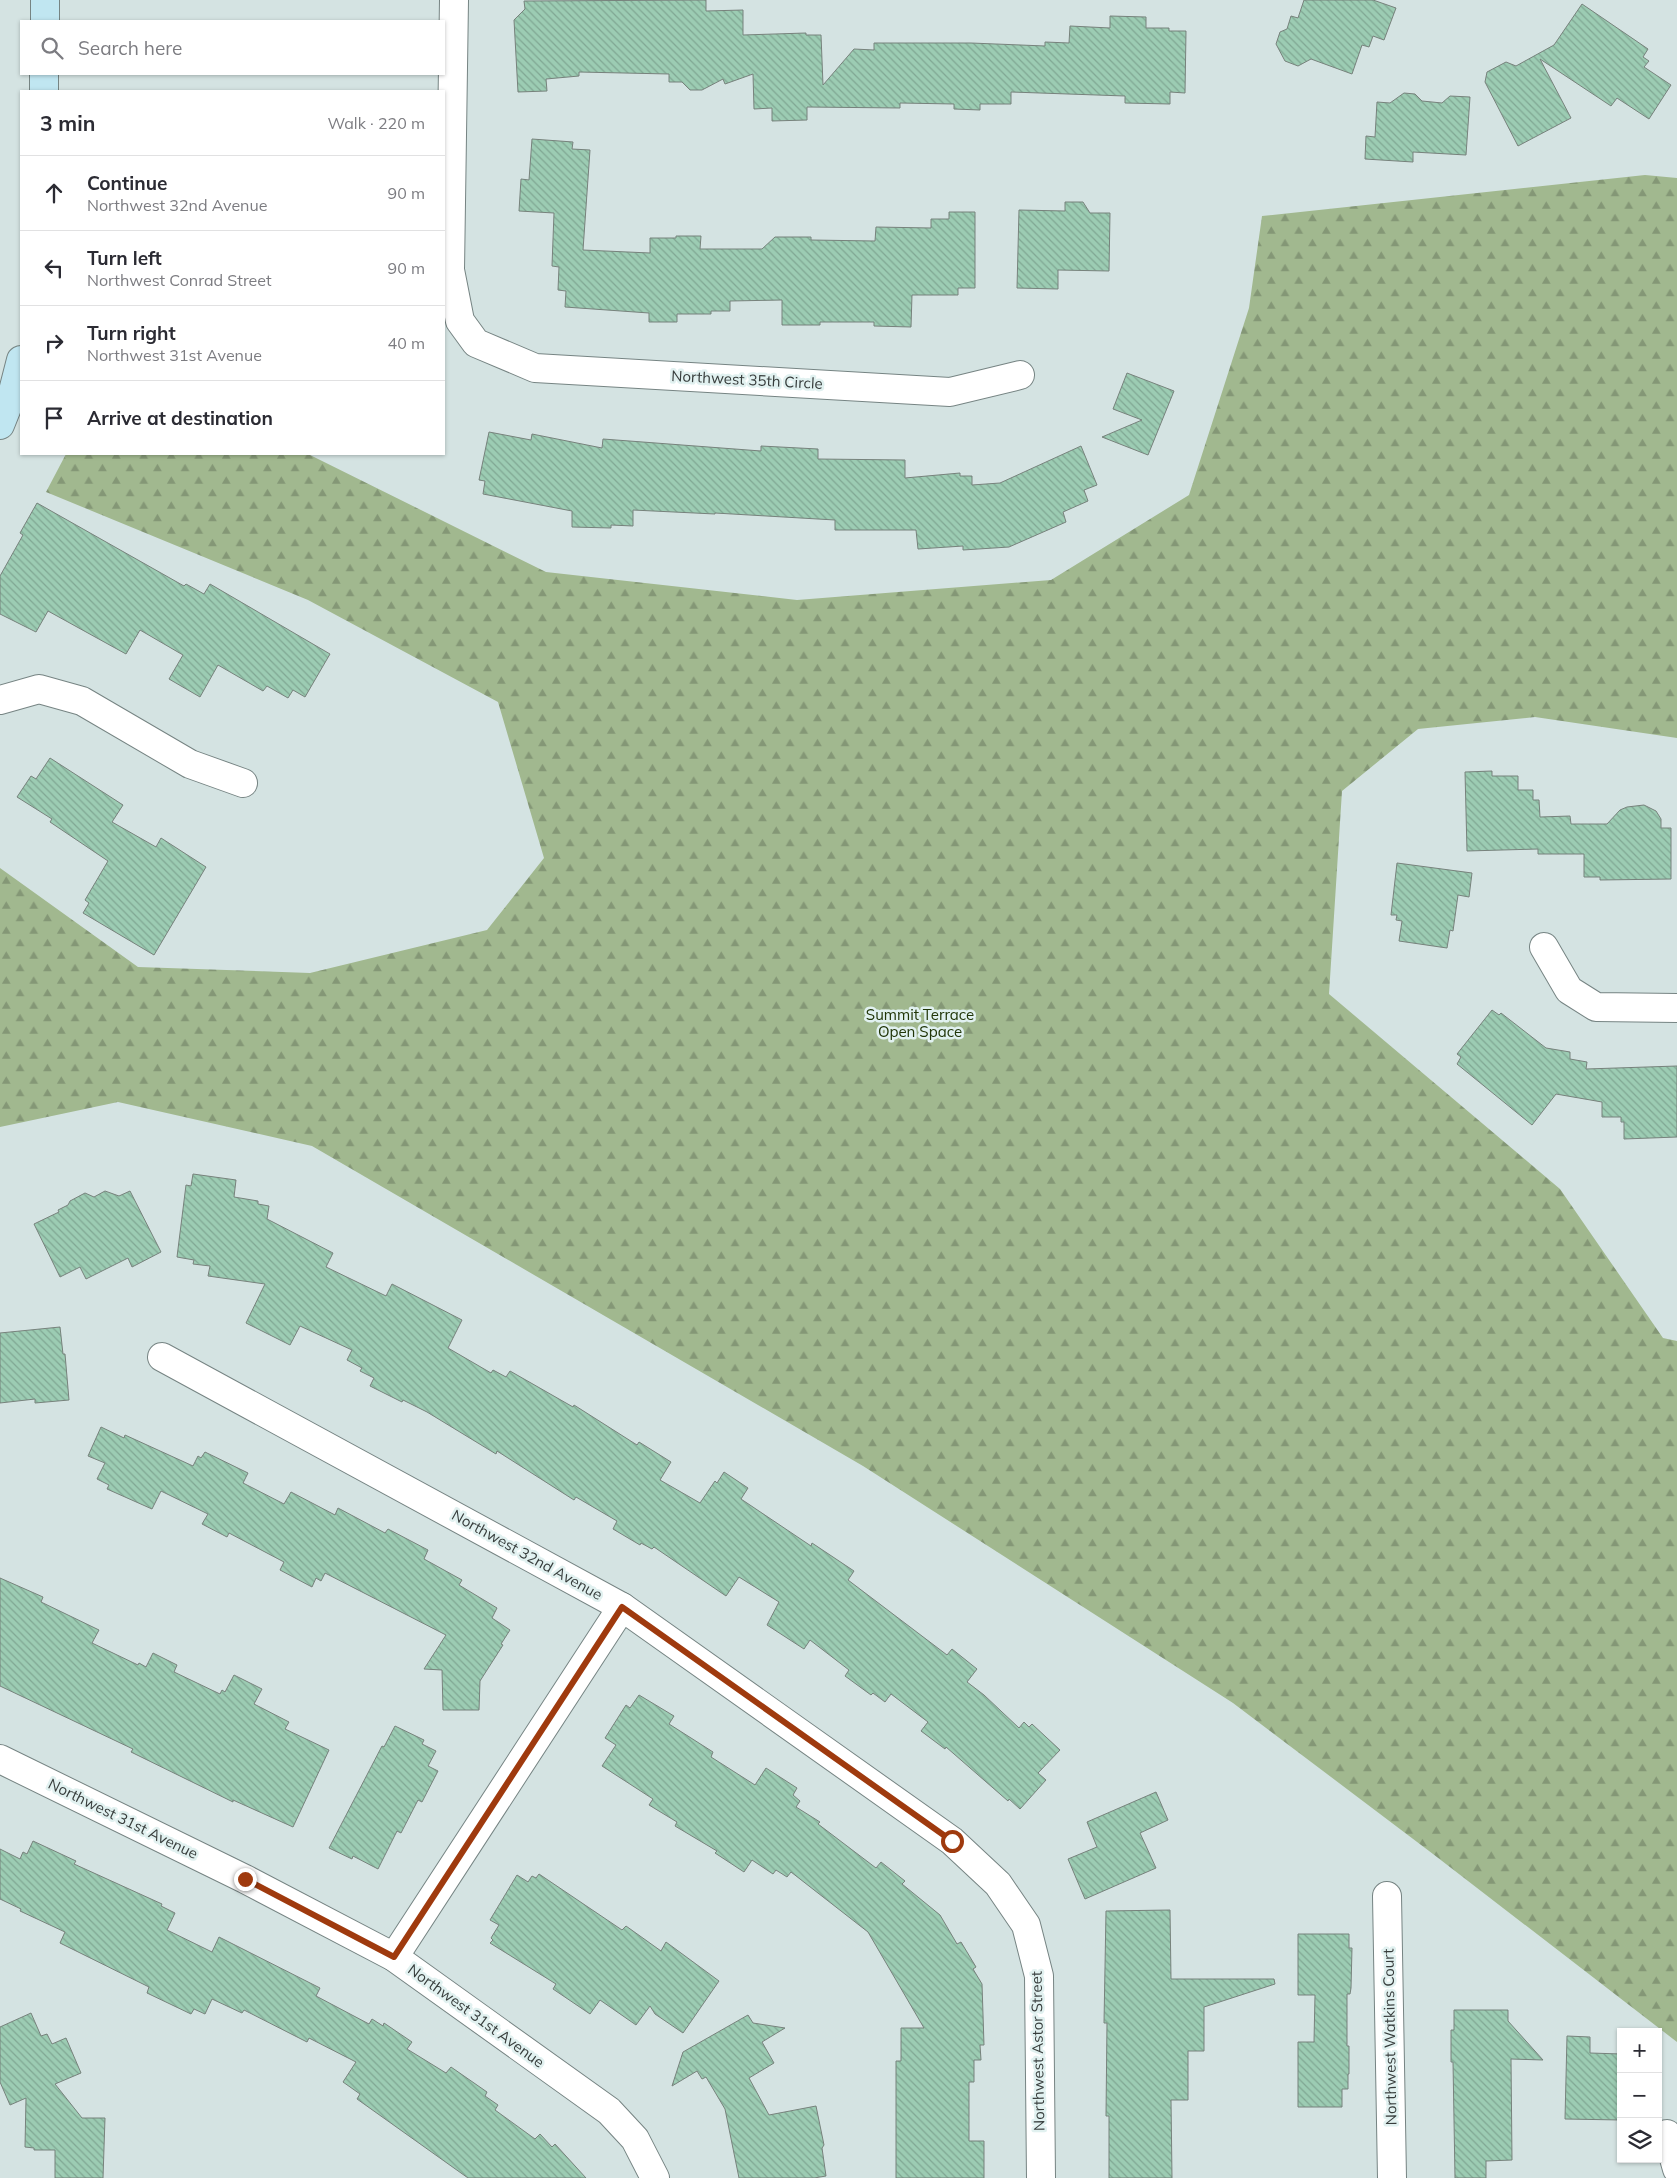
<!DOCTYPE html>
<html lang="en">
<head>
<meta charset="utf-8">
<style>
	:root { --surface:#fff; --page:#f2f2f3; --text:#2b2b33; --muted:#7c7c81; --line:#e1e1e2 }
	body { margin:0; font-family:Mulish,sans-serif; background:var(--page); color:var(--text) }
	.controls { position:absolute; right:15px; bottom:15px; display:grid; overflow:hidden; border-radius:0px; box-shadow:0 1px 4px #0004 }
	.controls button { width:45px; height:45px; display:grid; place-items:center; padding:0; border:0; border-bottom:1px solid var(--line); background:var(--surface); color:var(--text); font:25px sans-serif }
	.stop { position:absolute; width:15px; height:15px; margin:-11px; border:4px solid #9f3a0e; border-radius:50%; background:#fff }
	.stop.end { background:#9f3a0e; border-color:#fff; box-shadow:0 1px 5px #0008 }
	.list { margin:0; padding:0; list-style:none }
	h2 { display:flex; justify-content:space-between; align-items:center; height:65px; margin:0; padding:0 20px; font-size:21px }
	h2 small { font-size:16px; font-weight:400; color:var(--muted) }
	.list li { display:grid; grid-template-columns:32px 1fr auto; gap:15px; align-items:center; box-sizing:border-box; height:75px; padding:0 20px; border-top:1px solid var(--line) }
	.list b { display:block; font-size:19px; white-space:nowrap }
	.list p { margin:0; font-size:16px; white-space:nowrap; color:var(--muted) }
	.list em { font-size:16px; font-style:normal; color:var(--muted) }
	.icon { flex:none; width:28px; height:28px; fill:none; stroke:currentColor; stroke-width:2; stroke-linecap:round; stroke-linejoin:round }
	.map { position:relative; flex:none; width:1677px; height:2178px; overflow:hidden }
	.search { position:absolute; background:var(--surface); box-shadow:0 1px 4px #0004; left:20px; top:20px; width:425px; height:55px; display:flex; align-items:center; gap:12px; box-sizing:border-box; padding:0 18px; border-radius:0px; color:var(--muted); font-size:19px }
	.panel { position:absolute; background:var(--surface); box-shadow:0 1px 4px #0004; left:20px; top:90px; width:425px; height:365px; border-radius:0px }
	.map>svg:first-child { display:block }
</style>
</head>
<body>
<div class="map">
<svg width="1677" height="2178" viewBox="0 0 1677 2178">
	<defs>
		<pattern id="forest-firs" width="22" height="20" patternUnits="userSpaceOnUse" patternTransform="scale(1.25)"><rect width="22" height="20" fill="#a1b88f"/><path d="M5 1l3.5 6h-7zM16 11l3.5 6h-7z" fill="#849776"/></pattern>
		<pattern id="building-back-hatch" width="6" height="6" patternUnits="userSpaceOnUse" patternTransform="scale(1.25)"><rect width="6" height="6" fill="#9cccb3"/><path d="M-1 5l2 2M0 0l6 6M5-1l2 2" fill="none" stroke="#80a793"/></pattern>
	</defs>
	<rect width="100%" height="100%" fill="#d4e3e2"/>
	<path fill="url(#forest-firs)" d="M 1645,175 L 1677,178 L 1677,738 L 1535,717 L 1418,729 L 1342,791 L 1329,994 L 1560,1189 L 1663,1338 L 1677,1341 L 1677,2042 L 1433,1854 L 1233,1703 L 863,1466 L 312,1146 L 118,1102 L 0,1127 L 0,868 L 138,967 L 310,973 L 487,930 L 544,858 L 498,702 L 308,600 L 46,492 L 66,454 L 308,454 L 546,572 L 797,600 L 1051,580 L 1189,495 L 1249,308 L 1262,216 Z"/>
	<g fill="url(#building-back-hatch)" stroke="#77827c">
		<path d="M 706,0 L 706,11 L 743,10 L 743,35 L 806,33 L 806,35 L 821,35 L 823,85 L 854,49 L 874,50 L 874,43 L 971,43 L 1045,46 L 1045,42 L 1069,43 L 1070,26 L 1110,28 L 1110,16 L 1146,17 L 1146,28 L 1169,28 L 1169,31 L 1186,31 L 1185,93 L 1170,92 L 1170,104 L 1125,103 L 1125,96 L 1011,92 L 1011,104 L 980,104 L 980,110 L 954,109 L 954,104 L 900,103 L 900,108 L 807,107 L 807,120 L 772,121 L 772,108 L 754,109 L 753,74 L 725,84 L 723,79 L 702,90 L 690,90 L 682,82 L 669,82 L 669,74 L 579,72 L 579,76 L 546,79 L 547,91 L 518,92 L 514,20 L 525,9 L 524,1 Z"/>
		<path d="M 1304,0 L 1373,0 L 1396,8 L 1384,40 L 1373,36 L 1369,47 L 1362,45 L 1352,74 L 1311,59 L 1298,66 L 1285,61 L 1276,44 L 1280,32 L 1287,29 L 1291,16 L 1298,18 Z"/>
		<path d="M 1582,4 L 1648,49 L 1643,57 L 1649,61 L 1644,67 L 1671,85 L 1649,119 L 1617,98 L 1611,106 L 1540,59 L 1571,118 L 1518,146 L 1485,82 L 1487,72 L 1506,62 L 1516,66 L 1554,45 Z"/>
		<path d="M 1404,93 L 1415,94 L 1422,101 L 1442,103 L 1450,96 L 1470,97 L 1466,155 L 1413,152 L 1413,162 L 1365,159 L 1366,136 L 1375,137 L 1377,102 L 1390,103 Z"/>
		<path d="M 532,139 L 573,142 L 572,149 L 590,150 L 583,250 L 650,253 L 650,238 L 676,238 L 676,236 L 701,236 L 700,249 L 762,249 L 775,237 L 811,237 L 811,240 L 875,241 L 876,227 L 931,228 L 931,219 L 949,219 L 949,212 L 975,212 L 975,288 L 958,288 L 958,295 L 912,295 L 911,327 L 874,326 L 874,322 L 820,322 L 820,325 L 782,325 L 782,300 L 730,301 L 730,311 L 711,311 L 711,314 L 677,314 L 677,322 L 649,322 L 649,313 L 565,307 L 566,291 L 558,290 L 559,267 L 552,266 L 554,213 L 519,211 L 521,179 L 529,180 Z"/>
		<path d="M 1065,202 L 1083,202 L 1090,213 L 1110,213 L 1109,271 L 1058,270 L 1058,289 L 1017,288 L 1019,210 L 1065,211 Z"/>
		<path d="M 1127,373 L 1174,391 L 1148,455 L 1102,437 L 1142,420 L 1113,409 Z"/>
		<path d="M 489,432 L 531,440 L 532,434 L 602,448 L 603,439 L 761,451 L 761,446 L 818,449 L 818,459 L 905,460 L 905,478 L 960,473 L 960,476 L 972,476 L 972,485 L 1000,483 L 1081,446 L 1097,485 L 1084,490 L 1088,501 L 1063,512 L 1066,522 L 1009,547 L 963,550 L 963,546 L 918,549 L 916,530 L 835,530 L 835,520 L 715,513 L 715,514 L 633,510 L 633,526 L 611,525 L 611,528 L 572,527 L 572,511 L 483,494 L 485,481 L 479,480 Z"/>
		<path d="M 37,503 L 184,586 L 186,584 L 204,594 L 210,584 L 330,654 L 305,697 L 293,690 L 288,698 L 267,686 L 263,691 L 218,665 L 200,697 L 169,679 L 183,655 L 140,630 L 126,654 L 48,611 L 36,632 L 0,614 L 0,576 L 23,535 L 20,533 Z"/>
		<path d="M 50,758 L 123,805 L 112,822 L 156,847 L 161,838 L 206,867 L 154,955 L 83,913 L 89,903 L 85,900 L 108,861 L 50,822 L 52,819 L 17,797 L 31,776 L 36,779 Z"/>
		<path d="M 1492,771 L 1492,776 L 1518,776 L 1518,790 L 1533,790 L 1533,800 L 1539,800 L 1540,817 L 1570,816 L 1571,824 L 1607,824 L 1620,810 L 1627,807 L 1644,805 L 1656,811 L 1661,819 L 1661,828 L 1671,828 L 1671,879 L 1600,880 L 1600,877 L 1584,877 L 1584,854 L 1538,854 L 1538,849 L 1467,851 L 1465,772 Z"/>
		<path d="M 1397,863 L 1472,873 L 1469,897 L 1458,895 L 1453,931 L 1450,930 L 1447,948 L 1399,941 L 1402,921 L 1396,920 L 1397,915 L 1391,915 Z"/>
		<path d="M 1492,1010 L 1499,1015 L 1501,1013 L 1546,1048 L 1570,1052 L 1570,1059 L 1587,1062 L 1586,1069 L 1677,1066 L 1677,1137 L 1624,1139 L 1624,1122 L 1621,1122 L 1621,1117 L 1602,1117 L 1602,1102 L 1556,1094 L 1532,1125 L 1457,1064 L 1461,1057 L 1457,1054 Z"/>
		<path d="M 193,1174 L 236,1180 L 234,1197 L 258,1201 L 258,1204 L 269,1206 L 267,1219 L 333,1253 L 326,1267 L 386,1296 L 392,1284 L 462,1320 L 448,1348 L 491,1373 L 493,1370 L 506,1377 L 510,1371 L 573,1407 L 574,1405 L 637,1445 L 639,1442 L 671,1462 L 660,1480 L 700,1503 L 715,1481 L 717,1483 L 724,1472 L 748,1488 L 741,1499 L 811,1546 L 812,1543 L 854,1571 L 848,1580 L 947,1655 L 952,1649 L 977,1669 L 967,1682 L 984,1695 L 1019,1728 L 1024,1722 L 1029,1727 L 1032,1724 L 1060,1750 L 1038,1773 L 1046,1780 L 1020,1809 L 1009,1799 L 1008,1801 L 946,1747 L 945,1749 L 921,1731 L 928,1722 L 891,1694 L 885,1702 L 873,1693 L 871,1695 L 845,1676 L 849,1670 L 810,1640 L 804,1649 L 767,1625 L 779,1602 L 739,1577 L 726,1596 L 654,1547 L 652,1549 L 641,1543 L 640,1545 L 613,1529 L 617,1521 L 576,1497 L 574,1500 L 497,1451 L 496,1454 L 427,1412 L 403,1400 L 402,1402 L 370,1386 L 374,1378 L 360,1371 L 362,1368 L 347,1360 L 352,1350 L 300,1326 L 290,1345 L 246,1323 L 265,1284 L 208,1276 L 210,1266 L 193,1264 L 194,1260 L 177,1257 L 186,1185 L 191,1186 Z"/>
		<path d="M 105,1191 L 119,1196 L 130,1191 L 161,1252 L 132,1267 L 128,1258 L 86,1279 L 80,1267 L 60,1277 L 34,1224 L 59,1212 L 58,1210 L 68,1205 L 70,1201 L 85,1193 L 94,1197 Z"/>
		<path d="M 60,1327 L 63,1354 L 65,1354 L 69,1400 L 35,1403 L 35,1399 L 0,1403 L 0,1333 Z"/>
		<path d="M 101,1427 L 124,1438 L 125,1435 L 193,1466 L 198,1456 L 201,1458 L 205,1452 L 248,1473 L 243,1483 L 284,1504 L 291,1492 L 335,1515 L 338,1508 L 385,1533 L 388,1529 L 428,1550 L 424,1559 L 462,1580 L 459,1585 L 497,1608 L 492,1618 L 510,1630 L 501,1644 L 503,1645 L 480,1681 L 479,1710 L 443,1710 L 442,1670 L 424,1669 L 446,1635 L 325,1573 L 321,1581 L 316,1578 L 312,1587 L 280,1570 L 284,1562 L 229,1533 L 227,1537 L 202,1524 L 208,1514 L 161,1491 L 152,1509 L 107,1489 L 109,1485 L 97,1479 L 105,1463 L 88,1456 Z"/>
		<path d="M 0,1578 L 43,1597 L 41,1602 L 99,1630 L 92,1643 L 138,1665 L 139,1663 L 146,1667 L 153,1653 L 177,1665 L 174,1672 L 220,1694 L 222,1690 L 225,1692 L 234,1675 L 262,1689 L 254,1704 L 289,1722 L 285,1729 L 329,1750 L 293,1827 L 233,1800 L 233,1802 L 131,1752 L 133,1749 L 0,1686 Z"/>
		<path d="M 639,1695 L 674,1716 L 669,1724 L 713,1752 L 711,1757 L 755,1785 L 766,1768 L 797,1788 L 793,1795 L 800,1801 L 796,1807 L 820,1822 L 818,1824 L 876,1868 L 881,1862 L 905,1881 L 902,1884 L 940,1915 L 957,1944 L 961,1942 L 976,1967 L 973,1969 L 982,1984 L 984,2045 L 980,2045 L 981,2060 L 974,2060 L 974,2082 L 969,2082 L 969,2141 L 984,2141 L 984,2178 L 896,2178 L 896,2061 L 901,2061 L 901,2028 L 924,2028 L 868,1932 L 791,1872 L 787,1877 L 776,1870 L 773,1874 L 752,1860 L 744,1872 L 715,1853 L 717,1851 L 675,1826 L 677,1822 L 649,1805 L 653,1799 L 602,1766 L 616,1745 L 605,1738 L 626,1705 L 630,1708 Z"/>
		<path d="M 395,1726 L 424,1740 L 422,1744 L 436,1751 L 428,1766 L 438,1771 L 422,1802 L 418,1800 L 401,1833 L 397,1831 L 378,1869 L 353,1856 L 352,1859 L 329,1848 L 382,1746 L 384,1747 Z"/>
		<path d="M 1156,1792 L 1168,1820 L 1140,1833 L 1156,1868 L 1085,1899 L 1068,1859 L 1097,1847 L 1087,1822 Z"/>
		<path d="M 33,1841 L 76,1861 L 74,1864 L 162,1904 L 161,1906 L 175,1913 L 167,1930 L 212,1952 L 219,1937 L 320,1988 L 316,1996 L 369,2024 L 372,2019 L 383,2026 L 384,2023 L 412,2042 L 407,2049 L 446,2073 L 451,2067 L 487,2092 L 485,2096 L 498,2105 L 495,2110 L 535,2139 L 540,2134 L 552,2147 L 555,2144 L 586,2178 L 468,2178 L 357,2099 L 360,2094 L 343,2082 L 356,2062 L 309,2038 L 307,2042 L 244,2010 L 242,2013 L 212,1999 L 205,2014 L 194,2009 L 191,2014 L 147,1993 L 149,1987 L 60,1943 L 65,1932 L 20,1911 L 21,1909 L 0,1899 L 0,1849 L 20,1859 L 23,1852 L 27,1854 Z"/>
		<path d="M 539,1874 L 622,1930 L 626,1926 L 661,1951 L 666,1942 L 719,1981 L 683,2033 L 655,2014 L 650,2006 L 636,2025 L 600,2000 L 590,2014 L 553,1989 L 556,1984 L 490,1943 L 493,1940 L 491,1938 L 499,1925 L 490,1920 L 517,1875 L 528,1882 L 532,1876 L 536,1878 Z"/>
		<path d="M 1170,1910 L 1171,1979 L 1274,1979 L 1275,1984 L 1204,2007 L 1204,2051 L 1188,2051 L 1188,2100 L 1171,2100 L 1172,2178 L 1109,2178 L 1109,2116 L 1106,2116 L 1107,2023 L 1104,2023 L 1106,1911 Z"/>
		<path d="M 1298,1934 L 1349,1934 L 1349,1948 L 1352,1948 L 1351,1988 L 1350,1994 L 1347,1994 L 1347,2046 L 1349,2046 L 1349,2074 L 1348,2074 L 1348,2089 L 1342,2089 L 1342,2107 L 1298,2107 L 1298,2042 L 1314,2042 L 1315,1995 L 1298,1995 Z"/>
		<path d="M 1454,2010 L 1508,2010 L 1508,2021 L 1543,2060 L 1511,2059 L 1512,2160 L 1486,2161 L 1486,2178 L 1455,2178 L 1453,2062 L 1451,2062 L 1451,2030 L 1454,2030 Z"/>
		<path d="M 31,2013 L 41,2036 L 47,2034 L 52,2044 L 66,2038 L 81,2073 L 55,2084 L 82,2118 L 105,2118 L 103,2178 L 55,2178 L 55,2150 L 34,2150 L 34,2148 L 25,2147 L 26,2098 L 10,2105 L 0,2082 L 0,2027 Z"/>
		<path d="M 748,2015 L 753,2023 L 785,2028 L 762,2042 L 774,2063 L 749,2078 L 769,2115 L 816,2106 L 824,2145 L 822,2148 L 826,2176 L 814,2178 L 739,2178 L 725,2109 L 706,2077 L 702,2079 L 697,2071 L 672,2086 L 683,2052 Z"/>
		<path d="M 1567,2036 L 1590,2037 L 1590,2053 L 1621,2054 L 1621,2120 L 1565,2119 Z"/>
	</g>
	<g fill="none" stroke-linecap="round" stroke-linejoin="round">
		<defs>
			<g id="street">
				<path d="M 454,0 L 450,270 L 460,321 L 476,343 L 535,368 L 950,392 L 1020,375"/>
				<path d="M 0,700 L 39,689 L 82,701 L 190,764 L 243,783"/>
				<path d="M 1544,947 L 1569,990 L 1596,1007 L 1677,1008"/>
				<path d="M 162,1357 L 622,1607 L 952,1841 L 998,1884 L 1026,1925 L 1039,1976 L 1041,2178"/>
				<path d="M 0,1759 L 245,1879 L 394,1957 L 609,2111 L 635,2139 L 655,2178"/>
				<path d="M 1387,1896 L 1392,2178"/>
				<path d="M 394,1957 L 622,1607"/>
				<path d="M 1667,2134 L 1677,2169"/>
			</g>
			<g id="secondary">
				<path d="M 45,21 L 45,0"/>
				<path d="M 44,91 L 44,74"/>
				<path d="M 0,425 L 12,395 L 21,360"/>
			</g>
		</defs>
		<use href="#street" stroke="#768483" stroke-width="30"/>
		<use href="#secondary" stroke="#768483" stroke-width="30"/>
		<use href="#street" stroke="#fff" stroke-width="28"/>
		<use href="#secondary" stroke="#c0e6f1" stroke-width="28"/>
	</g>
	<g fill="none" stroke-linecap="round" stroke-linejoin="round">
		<path stroke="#9f3a0e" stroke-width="6" d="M 245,1879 L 394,1957 L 622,1607 L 952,1841"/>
	</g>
	<g text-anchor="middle" stroke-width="5" stroke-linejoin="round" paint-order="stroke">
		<g font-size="15" fill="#373d3c" stroke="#e1f1f0">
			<text transform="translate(747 380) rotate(3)" y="5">Northwest 35th Circle</text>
			<text transform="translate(527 1555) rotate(29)" y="5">Northwest 32nd Avenue</text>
			<text transform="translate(123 1819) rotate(26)" y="5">Northwest 31st Avenue</text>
			<text transform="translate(476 2016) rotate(36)" y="5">Northwest 31st Avenue</text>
			<text transform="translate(1390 2037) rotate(-91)" y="5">Northwest Watkins Court</text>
			<text transform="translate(1038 2051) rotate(-91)" y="5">Northwest Astor Street</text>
		</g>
		<g font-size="15" fill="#203507" stroke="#e1f1f0">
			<text x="920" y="1020">Summit Terrace<tspan x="920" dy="17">Open Space</tspan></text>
		</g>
	</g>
</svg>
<div class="controls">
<button>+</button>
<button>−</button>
<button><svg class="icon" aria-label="layers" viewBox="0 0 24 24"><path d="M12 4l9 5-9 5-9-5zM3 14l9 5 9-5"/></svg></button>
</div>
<div class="stop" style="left:952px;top:1841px"></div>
<div class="stop end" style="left:245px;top:1879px"></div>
<div class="search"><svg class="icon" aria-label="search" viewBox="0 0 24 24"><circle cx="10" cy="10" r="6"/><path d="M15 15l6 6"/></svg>Search here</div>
<section class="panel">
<h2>3 min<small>Walk · 220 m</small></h2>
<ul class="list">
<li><svg class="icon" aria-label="ahead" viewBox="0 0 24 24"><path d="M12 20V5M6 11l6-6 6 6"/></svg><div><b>Continue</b><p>Northwest 32nd Avenue</p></div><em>90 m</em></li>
<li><svg class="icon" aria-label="left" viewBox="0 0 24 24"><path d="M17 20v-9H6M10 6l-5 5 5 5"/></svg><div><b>Turn left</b><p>Northwest Conrad Street</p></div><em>90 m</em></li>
<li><svg class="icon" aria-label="right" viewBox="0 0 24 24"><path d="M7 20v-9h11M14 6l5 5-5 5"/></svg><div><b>Turn right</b><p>Northwest 31st Avenue</p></div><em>40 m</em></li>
<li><svg class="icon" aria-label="arrive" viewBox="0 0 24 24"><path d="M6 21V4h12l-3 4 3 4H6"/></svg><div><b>Arrive at destination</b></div></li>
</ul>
</section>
</div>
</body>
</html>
